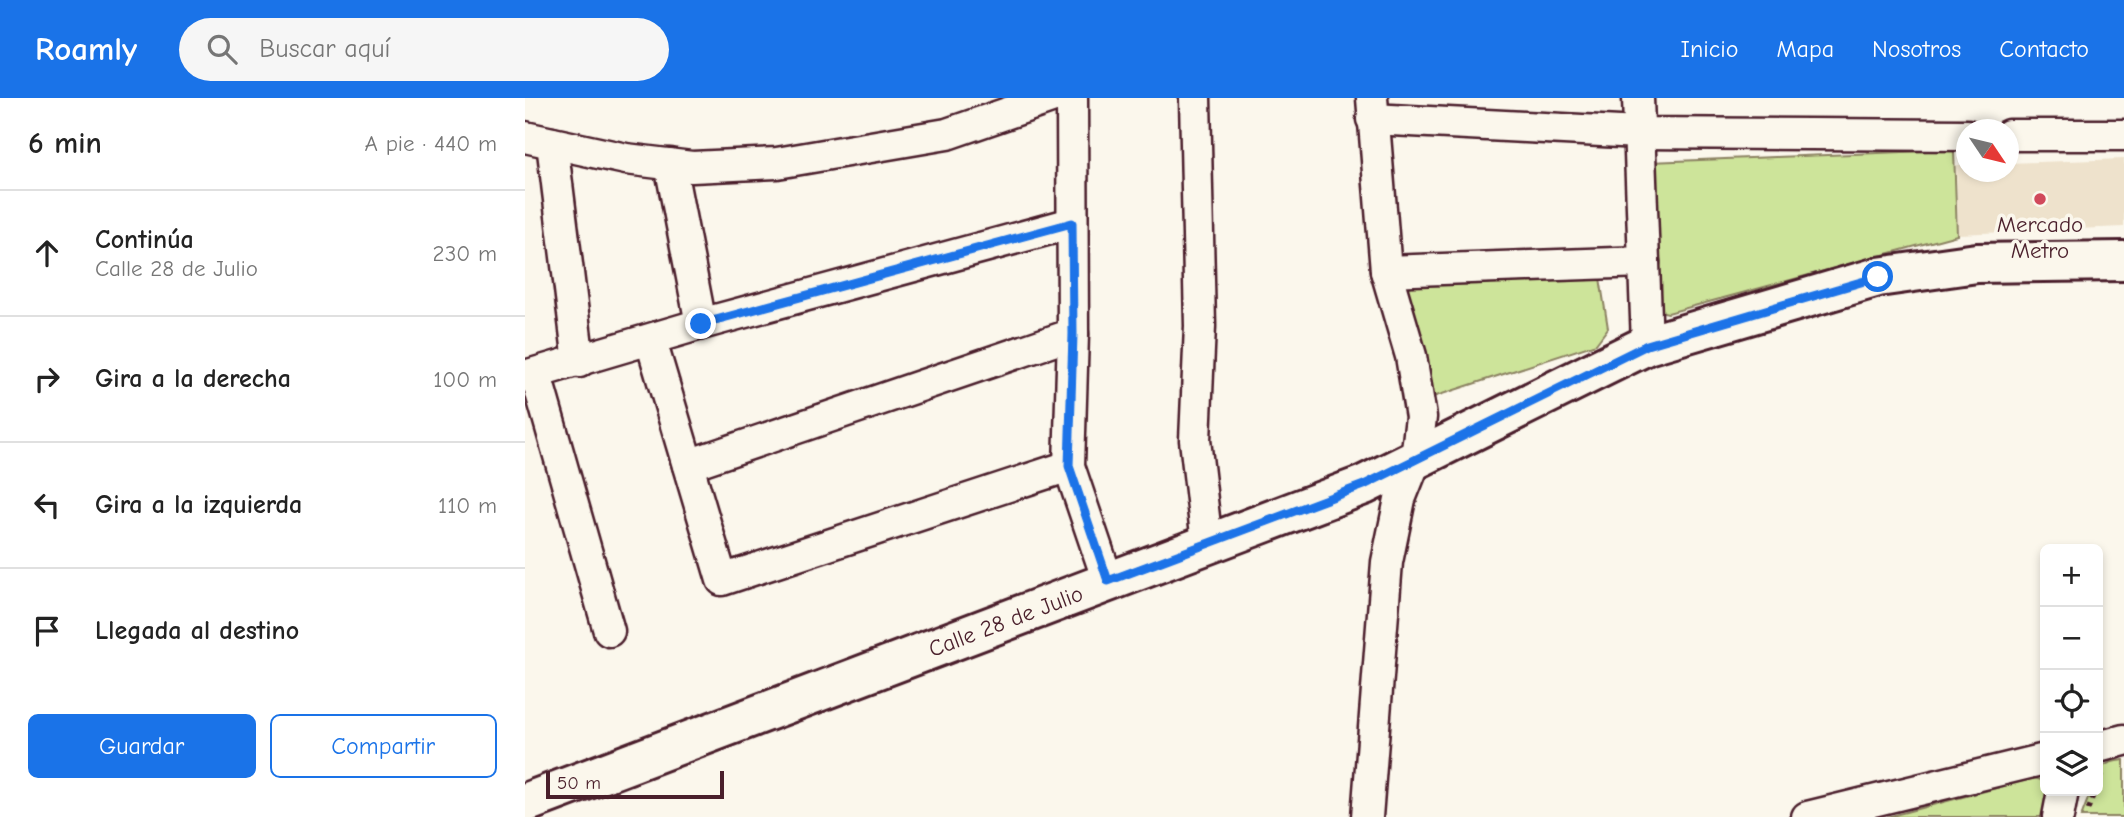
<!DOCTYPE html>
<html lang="es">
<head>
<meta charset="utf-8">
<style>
	:root { --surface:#fff; --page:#f6f6f6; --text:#222; --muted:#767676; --line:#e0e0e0; --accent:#1a73e8 }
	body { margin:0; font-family:"Comic Neue",sans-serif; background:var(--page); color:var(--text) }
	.controls { position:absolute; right:21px; bottom:21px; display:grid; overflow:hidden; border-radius:10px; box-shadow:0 4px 10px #0003 }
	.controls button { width:63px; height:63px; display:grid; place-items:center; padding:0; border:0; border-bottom:2px solid var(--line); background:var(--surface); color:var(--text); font:35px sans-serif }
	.compass { position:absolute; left:1431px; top:21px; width:63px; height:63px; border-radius:50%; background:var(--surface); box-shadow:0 4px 10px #0003; rotate:125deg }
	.scale { position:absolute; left:21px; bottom:18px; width:178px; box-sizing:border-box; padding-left:7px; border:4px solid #4a1f2b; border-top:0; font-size:19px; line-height:24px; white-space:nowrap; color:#4a1f2b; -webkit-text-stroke:5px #fbf7ec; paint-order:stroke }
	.stop { position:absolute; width:21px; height:21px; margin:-16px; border:5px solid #1a73e8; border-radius:50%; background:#fff }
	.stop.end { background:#1a73e8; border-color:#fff; box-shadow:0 2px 7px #0008 }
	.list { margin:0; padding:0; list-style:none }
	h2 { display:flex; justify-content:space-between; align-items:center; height:91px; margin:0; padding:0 28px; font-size:30px }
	h2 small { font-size:23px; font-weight:400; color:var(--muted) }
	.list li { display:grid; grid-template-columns:46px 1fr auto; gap:21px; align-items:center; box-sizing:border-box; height:126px; padding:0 28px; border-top:2px solid var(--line) }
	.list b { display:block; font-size:26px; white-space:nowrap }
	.list p { margin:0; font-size:23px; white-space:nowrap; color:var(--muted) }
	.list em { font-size:23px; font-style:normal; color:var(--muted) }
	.actions { display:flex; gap:14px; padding:21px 28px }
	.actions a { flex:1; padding:16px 0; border:2px solid var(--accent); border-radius:10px; text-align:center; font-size:24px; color:var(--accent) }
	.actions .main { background:var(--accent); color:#fff }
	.icon { flex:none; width:38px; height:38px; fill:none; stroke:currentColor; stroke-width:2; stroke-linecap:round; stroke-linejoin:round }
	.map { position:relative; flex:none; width:1599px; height:719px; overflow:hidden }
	header { display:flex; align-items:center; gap:42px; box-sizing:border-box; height:98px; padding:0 35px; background:var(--accent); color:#fff }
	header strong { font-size:33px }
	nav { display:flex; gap:38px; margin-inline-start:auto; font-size:24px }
	.search { width:490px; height:63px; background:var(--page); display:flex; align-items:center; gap:18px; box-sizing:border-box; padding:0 24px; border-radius:38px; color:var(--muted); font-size:26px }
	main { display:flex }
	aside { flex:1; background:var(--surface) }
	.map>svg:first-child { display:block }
</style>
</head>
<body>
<header>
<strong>Roamly</strong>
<div class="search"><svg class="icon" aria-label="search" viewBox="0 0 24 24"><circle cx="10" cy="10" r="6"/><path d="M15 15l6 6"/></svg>Buscar aquí</div>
<nav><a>Inicio</a><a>Mapa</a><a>Nosotros</a><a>Contacto</a></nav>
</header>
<main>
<aside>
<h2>6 min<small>A pie · 440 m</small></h2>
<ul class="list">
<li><svg class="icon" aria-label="ahead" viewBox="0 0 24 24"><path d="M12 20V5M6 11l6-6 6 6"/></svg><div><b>Continúa</b><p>Calle 28 de Julio</p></div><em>230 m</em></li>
<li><svg class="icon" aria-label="right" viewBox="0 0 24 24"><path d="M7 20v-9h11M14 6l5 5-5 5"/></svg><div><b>Gira a la derecha</b></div><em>100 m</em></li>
<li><svg class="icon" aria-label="left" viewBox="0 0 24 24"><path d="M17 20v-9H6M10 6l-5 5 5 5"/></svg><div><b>Gira a la izquierda</b></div><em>110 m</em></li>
<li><svg class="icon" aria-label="arrive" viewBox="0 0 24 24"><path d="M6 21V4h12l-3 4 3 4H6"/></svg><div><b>Llegada al destino</b></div></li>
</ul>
<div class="actions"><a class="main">Guardar</a><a>Compartir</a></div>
</aside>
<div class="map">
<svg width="1599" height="719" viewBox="0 0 1599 719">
	<rect width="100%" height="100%" fill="#fbf7ec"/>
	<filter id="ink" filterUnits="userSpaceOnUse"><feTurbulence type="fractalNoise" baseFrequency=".0143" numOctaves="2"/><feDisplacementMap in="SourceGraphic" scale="14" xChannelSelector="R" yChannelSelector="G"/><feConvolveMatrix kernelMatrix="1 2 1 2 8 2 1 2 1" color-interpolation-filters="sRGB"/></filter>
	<g filter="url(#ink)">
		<path fill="#eee2cc" d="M 1599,61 L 1599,129 L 1433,136 L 1431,67 L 1441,67 L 1442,74 L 1484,74 L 1484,65 Z"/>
		<g fill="#cde49a" stroke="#8c8262" stroke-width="2">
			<path d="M 1429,52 L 1432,137 L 1143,215 L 1134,213 L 1125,64 Z"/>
			<path d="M 1075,180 L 1083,230 L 1071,246 L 905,300 L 880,186 Z"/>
			<path d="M 1599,662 L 1599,719 L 1556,719 L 1566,693 L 1573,693 C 1573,670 1576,664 1599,662 Z"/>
			<path d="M 1509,680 L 1520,683 L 1523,693 L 1520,719 L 1362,719 Z"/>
		</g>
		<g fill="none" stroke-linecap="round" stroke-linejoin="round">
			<defs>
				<g id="street">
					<path d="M 547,0 L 548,236 L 544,368 L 583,483"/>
					<path d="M 670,0 L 675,228 L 670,342 L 682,445"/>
					<path d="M 1113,0 L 1122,247"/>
					<path d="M 847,21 L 1114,35 L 1442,37"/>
					<path d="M 1484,37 L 1599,37"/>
					<path d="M 0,39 L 101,61 L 167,69 L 252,65 L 422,36 L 526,0"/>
					<path d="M 27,45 L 54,264"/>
					<path d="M 145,66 L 176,226"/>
					<path d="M 861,173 L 1119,164"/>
					<path d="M 126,243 L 197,482 L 544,368"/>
					<path d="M 11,277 L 84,533"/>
					<path d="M 0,278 L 176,226 L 547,125"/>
					<path d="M 163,367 L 548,236"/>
					<path d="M 1573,649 L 1599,642"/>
					<path d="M 842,719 L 862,464 L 875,401 L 891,361 L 896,319 L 886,258 L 861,173 L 847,0"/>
					<path d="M 1282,719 L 1520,661"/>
					<path d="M 1533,719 L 1538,693"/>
				</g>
				<g id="secondary">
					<path id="s1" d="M 0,705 L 839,387 L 1122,247 L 1353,179 L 1452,165 L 1599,163"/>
				</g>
			</defs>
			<use href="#street" stroke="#4a1f2b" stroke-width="35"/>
			<use href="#secondary" stroke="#4a1f2b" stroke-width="44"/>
			<g stroke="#4a1f2b" stroke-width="4.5" stroke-dasharray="5 5" stroke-linecap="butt">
				<path d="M 1573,687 L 1577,675"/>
				<path d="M 1563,712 L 1570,693"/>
			</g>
			<use href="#street" stroke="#fbf7ec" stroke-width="30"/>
			<use href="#secondary" stroke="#fbf7ec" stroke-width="38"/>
		</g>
	</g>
	<g fill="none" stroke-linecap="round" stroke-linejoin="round" filter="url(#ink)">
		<path stroke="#1a73e8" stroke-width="9" d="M 176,226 L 547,125 L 548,236 L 544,368 L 583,483 L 839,387 L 1122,247 L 1353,179"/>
	</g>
	<circle fill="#d1495b" stroke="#fbf7ec" stroke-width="2.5" cx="1515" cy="101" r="7"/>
	<g text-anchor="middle" stroke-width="7" stroke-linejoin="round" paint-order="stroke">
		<g font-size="23" fill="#4a1f2b" stroke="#fbf7ec">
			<text x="1515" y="134">Mercado<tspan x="1515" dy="26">Metro</tspan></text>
		</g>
		<g font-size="23" fill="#4a1f2b" stroke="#fbf7ec">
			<text dy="8" stroke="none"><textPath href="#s1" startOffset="514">Calle 28 de Julio</textPath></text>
		</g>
	</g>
</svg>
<div class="controls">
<button>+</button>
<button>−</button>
<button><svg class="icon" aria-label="locate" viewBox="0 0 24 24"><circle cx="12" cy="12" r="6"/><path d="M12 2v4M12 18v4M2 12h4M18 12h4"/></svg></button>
<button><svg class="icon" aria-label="layers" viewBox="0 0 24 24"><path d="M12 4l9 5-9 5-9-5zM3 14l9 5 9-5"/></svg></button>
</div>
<svg class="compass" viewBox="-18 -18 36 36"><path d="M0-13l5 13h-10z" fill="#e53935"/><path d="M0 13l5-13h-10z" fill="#767676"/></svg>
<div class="scale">50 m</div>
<div class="stop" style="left:1353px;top:179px"></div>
<div class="stop end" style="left:176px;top:226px"></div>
</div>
</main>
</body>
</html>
